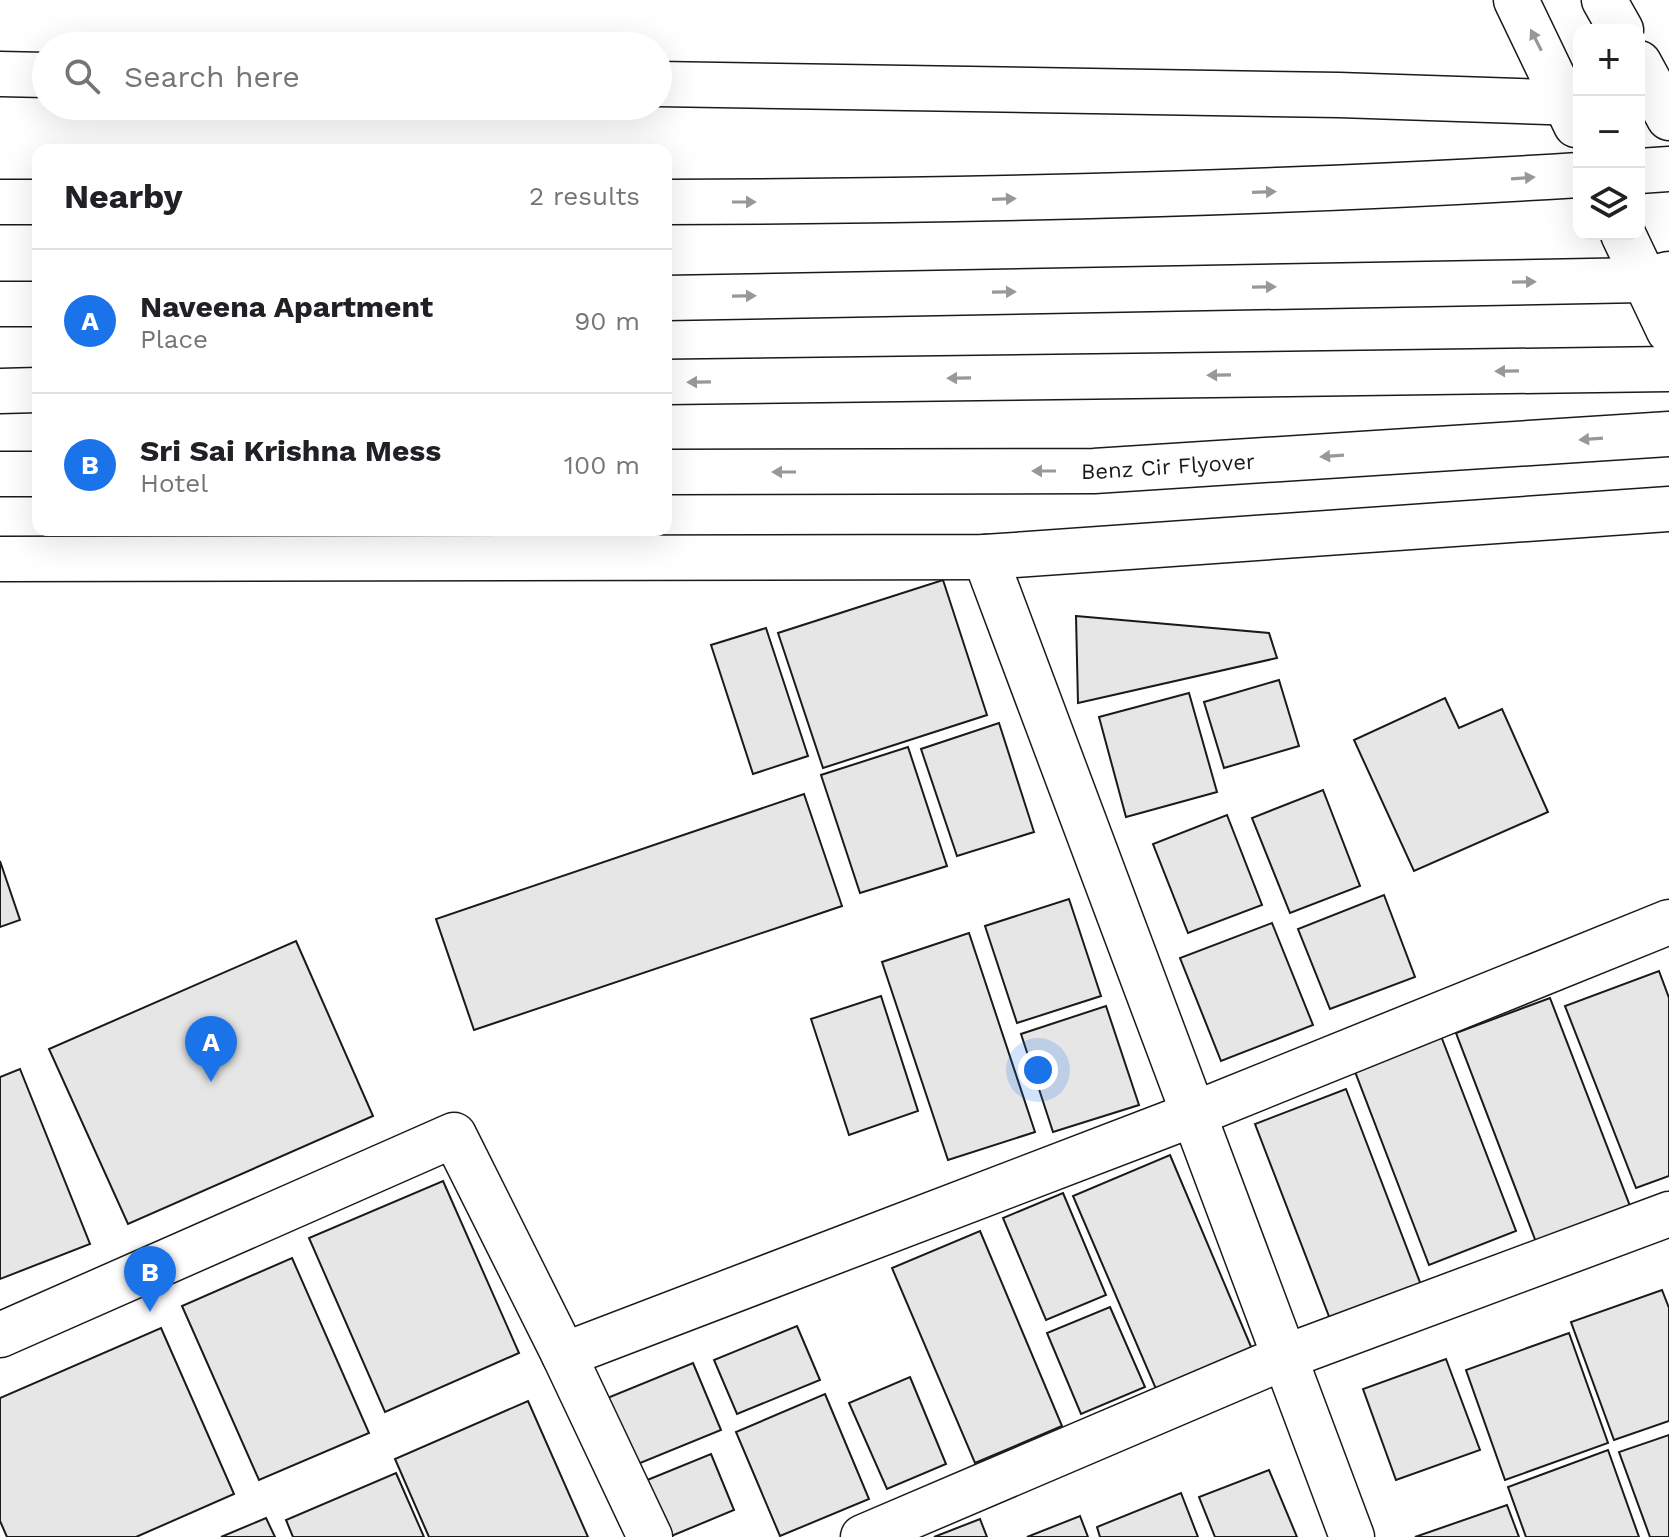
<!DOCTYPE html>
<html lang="en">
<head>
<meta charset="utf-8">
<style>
	:root { --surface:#fff; --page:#f2f2f2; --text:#202124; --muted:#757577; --line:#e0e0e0; --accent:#1a73e8 }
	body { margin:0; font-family:"Work Sans",sans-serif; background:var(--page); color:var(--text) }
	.controls { position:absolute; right:24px; top:24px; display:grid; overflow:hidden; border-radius:16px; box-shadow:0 8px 32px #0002 }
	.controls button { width:72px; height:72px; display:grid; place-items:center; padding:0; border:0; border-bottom:2px solid var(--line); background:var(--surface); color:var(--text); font:40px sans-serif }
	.you { position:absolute; left:1038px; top:1070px; width:28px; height:28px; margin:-20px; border:6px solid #fff; border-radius:50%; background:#1a73e8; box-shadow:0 0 0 12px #1a73e833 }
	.badge { display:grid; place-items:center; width:52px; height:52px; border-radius:50%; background:var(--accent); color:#fff; font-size:26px; font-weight:700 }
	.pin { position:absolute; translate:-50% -66px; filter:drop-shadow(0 2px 4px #0008) }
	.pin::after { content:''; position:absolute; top:42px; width:28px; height:24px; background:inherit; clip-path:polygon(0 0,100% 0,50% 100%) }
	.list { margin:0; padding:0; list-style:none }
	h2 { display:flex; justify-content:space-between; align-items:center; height:104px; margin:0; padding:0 32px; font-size:34px }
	h2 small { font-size:26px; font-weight:400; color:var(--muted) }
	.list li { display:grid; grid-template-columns:52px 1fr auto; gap:24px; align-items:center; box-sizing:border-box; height:144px; padding:0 32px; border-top:2px solid var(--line) }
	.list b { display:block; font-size:30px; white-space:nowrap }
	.list p { margin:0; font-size:26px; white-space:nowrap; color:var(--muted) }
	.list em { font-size:26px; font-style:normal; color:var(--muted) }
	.icon { flex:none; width:44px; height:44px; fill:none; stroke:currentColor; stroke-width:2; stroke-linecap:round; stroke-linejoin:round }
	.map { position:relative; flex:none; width:1669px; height:1537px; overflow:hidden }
	.search { position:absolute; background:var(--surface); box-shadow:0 8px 32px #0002; left:32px; top:32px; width:640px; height:88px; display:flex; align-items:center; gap:20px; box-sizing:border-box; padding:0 28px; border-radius:44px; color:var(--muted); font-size:30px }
	.panel { position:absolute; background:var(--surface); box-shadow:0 8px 32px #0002; left:32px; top:144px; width:640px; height:392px; border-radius:16px }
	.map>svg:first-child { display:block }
</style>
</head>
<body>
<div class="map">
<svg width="1669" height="1537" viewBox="0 0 1669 1537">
	<rect width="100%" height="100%" fill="#fff"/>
	<g fill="#e6e6e6" stroke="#1a1a1a" stroke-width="2">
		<path d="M 943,580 L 987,715 L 823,768 L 778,633 Z"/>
		<path d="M 1076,616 L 1269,633 L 1277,658 L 1078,703 Z"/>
		<path d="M 766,628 L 808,756 L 753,774 L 711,645 Z"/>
		<path d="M 1279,680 L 1299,746 L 1224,768 L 1204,702 Z"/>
		<path d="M 1189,693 L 1217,792 L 1126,817 L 1099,717 Z"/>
		<path d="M 1445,698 L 1459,728 L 1502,709 L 1548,812 L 1414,871 L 1354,740 Z"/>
		<path d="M 999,723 L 1034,832 L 957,856 L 921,749 Z"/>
		<path d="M 908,747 L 947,866 L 860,893 L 821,775 Z"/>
		<path d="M 1323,790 L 1360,886 L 1290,913 L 1252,818 Z"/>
		<path d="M 804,794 L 842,906 L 474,1030 L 436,919 Z"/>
		<path d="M 1227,815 L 1262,905 L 1188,933 L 1153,844 Z"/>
		<path d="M 0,861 L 20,920 L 0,927 Z"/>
		<path d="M 1384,895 L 1415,977 L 1330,1009 L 1298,929 Z"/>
		<path d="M 1069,899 L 1101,996 L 1017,1023 L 985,926 Z"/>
		<path d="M 1272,923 L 1313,1025 L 1221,1061 L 1180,958 Z"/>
		<path d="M 969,933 L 1035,1132 L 948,1160 L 882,962 Z"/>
		<path d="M 296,941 L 373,1116 L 128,1224 L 49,1049 Z"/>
		<path d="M 1659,971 L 1669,998 L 1669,1176 L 1636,1188 L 1565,1006 Z"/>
		<path d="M 881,996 L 918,1111 L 849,1135 L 811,1019 Z"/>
		<path d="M 1550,998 L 1630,1206 L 1536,1242 L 1456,1033 Z"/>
		<path d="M 1106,1006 L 1139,1105 L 1053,1132 L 1021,1034 Z"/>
		<path d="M 1441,1036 L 1516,1231 L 1429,1265 L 1354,1069 Z"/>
		<path d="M 20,1069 L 90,1244 L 0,1279 L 0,1077 Z"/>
		<path d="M 1346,1089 L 1421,1285 L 1330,1319 L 1255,1124 Z"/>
		<path d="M 1170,1155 L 1252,1349 L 1156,1389 L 1073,1196 Z"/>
		<path d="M 443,1181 L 519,1353 L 385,1412 L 309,1238 Z"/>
		<path d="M 1063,1193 L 1106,1295 L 1046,1320 L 1003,1218 Z"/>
		<path d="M 980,1231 L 1062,1426 L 975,1463 L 892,1268 Z"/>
		<path d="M 292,1258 L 369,1433 L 259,1480 L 182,1306 Z"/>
		<path d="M 1662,1290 L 1669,1308 L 1669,1421 L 1614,1440 L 1571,1322 Z"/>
		<path d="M 1110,1307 L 1145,1387 L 1081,1414 L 1047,1333 Z"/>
		<path d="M 797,1326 L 820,1380 L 737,1414 L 714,1360 Z"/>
		<path d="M 161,1328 L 234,1494 L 136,1537 L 7,1537 L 0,1521 L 0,1398 Z"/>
		<path d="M 1569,1333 L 1608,1443 L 1505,1480 L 1466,1370 Z"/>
		<path d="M 1446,1359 L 1480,1450 L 1396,1480 L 1363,1389 Z"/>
		<path d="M 693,1363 L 721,1430 L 628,1468 L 600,1401 Z"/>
		<path d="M 910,1377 L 946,1464 L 887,1489 L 849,1403 Z"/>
		<path d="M 825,1394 L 869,1499 L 780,1536 L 736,1432 Z"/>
		<path d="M 528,1401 L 588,1537 L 429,1537 L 395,1459 Z"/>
		<path d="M 1669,1435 L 1669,1537 L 1650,1537 L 1619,1452 Z"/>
		<path d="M 1608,1450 L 1639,1537 L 1526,1537 L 1508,1487 Z"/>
		<path d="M 711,1454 L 734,1510 L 669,1537 L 635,1485 Z"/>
		<path d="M 1269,1470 L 1297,1537 L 1215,1537 L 1199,1497 Z"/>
		<path d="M 396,1473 L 424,1537 L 293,1537 L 286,1520 Z"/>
		<path d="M 1181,1493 L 1198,1537 L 1100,1537 L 1097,1527 Z"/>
		<path d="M 1507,1505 L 1519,1537 L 1415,1537 Z"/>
		<path d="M 1080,1516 L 1088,1537 L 1027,1537 Z"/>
		<path d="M 266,1518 L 275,1537 L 221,1537 Z"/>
		<path d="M 980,1519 L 987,1537 L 934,1537 Z"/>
	</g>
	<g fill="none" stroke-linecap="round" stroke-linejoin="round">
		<defs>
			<g id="minor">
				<path d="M 985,557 L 1352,1537"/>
				<path d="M 0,1335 L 454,1135 L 564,1355 L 650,1537"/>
				<path d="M 564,1355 L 1194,1114 L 1669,922"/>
				<path d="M 863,1537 L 1285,1357 L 1669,1214"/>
			</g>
			<g id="tertiary">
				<path d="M 1516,0 L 1576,125"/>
				<path d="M 1604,0 L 1621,30"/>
				<path d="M 1639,63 L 1669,118"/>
				<path d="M 0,74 L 46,75"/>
				<path d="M 658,84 L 1339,95 L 1579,103"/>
				<path d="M 1623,234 L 1669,331"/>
				<path d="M 0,559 L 985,557 L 1669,509"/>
			</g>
			<g id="primary">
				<path d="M 1639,171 L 1669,169"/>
				<path d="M 0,202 L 38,202"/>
				<path d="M 666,202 C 972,201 1274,194 1579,175"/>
				<path d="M 666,298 L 1643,280 L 1669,274"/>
				<path d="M 0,304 L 38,304"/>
				<path d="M 666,382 L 1669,369"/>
				<path d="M 0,391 L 38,390"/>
				<path id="s1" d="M 666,472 L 1094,471 L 1669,434"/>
				<path d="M 0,474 L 38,474"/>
			</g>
		</defs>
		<use href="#minor" stroke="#1a1a1a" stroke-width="47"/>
		<use href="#tertiary" stroke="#1a1a1a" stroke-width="47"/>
		<use href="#primary" stroke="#1a1a1a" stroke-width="47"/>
		<use href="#minor" stroke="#fff" stroke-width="44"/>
		<use href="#tertiary" stroke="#fff" stroke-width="44"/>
		<use href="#primary" stroke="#fff" stroke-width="44"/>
	</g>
	<defs><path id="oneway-solid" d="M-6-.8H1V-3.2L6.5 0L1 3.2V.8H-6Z" transform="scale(2)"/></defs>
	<g fill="#989898">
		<use href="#oneway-solid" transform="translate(1536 40) rotate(-117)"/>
		<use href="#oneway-solid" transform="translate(1523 178) rotate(-4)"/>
		<use href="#oneway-solid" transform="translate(1264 192) rotate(-2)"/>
		<use href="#oneway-solid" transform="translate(1004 199) rotate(-2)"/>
		<use href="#oneway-solid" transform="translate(744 202)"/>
		<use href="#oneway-solid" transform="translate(1524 282) rotate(-1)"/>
		<use href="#oneway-solid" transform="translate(1264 287) rotate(-1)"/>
		<use href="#oneway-solid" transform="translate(1004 292) rotate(-1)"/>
		<use href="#oneway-solid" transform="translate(744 296) rotate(-1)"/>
		<use href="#oneway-solid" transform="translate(1507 371) rotate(179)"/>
		<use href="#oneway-solid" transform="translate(1219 375) rotate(179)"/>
		<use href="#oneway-solid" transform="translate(959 378) rotate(179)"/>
		<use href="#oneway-solid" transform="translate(699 382) rotate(179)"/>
		<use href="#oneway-solid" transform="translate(1591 439) rotate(176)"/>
		<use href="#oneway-solid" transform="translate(1332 456) rotate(176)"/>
		<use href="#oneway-solid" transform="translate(1044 471) rotate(180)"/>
		<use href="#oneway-solid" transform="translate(784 472) rotate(180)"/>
	</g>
	<g text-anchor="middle" stroke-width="6" stroke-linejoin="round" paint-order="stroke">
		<g font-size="22" fill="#1a1a1a" stroke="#fff">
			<text dy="8" stroke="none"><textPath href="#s1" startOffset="502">Benz Cir Flyover</textPath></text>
		</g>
	</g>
</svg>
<div class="controls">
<button>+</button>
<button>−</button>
<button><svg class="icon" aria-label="layers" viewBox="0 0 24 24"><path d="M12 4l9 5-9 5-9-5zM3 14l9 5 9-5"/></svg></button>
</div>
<div class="you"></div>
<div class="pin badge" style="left:211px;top:1082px">A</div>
<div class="pin badge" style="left:150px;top:1312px">B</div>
<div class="search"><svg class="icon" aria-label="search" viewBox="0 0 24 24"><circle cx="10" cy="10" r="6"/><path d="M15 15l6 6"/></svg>Search here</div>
<section class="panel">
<h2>Nearby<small>2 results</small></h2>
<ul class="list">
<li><span class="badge">A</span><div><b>Naveena Apartment</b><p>Place</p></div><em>90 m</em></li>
<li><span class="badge">B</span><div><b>Sri Sai Krishna Mess</b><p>Hotel</p></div><em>100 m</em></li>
</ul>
</section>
</div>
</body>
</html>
